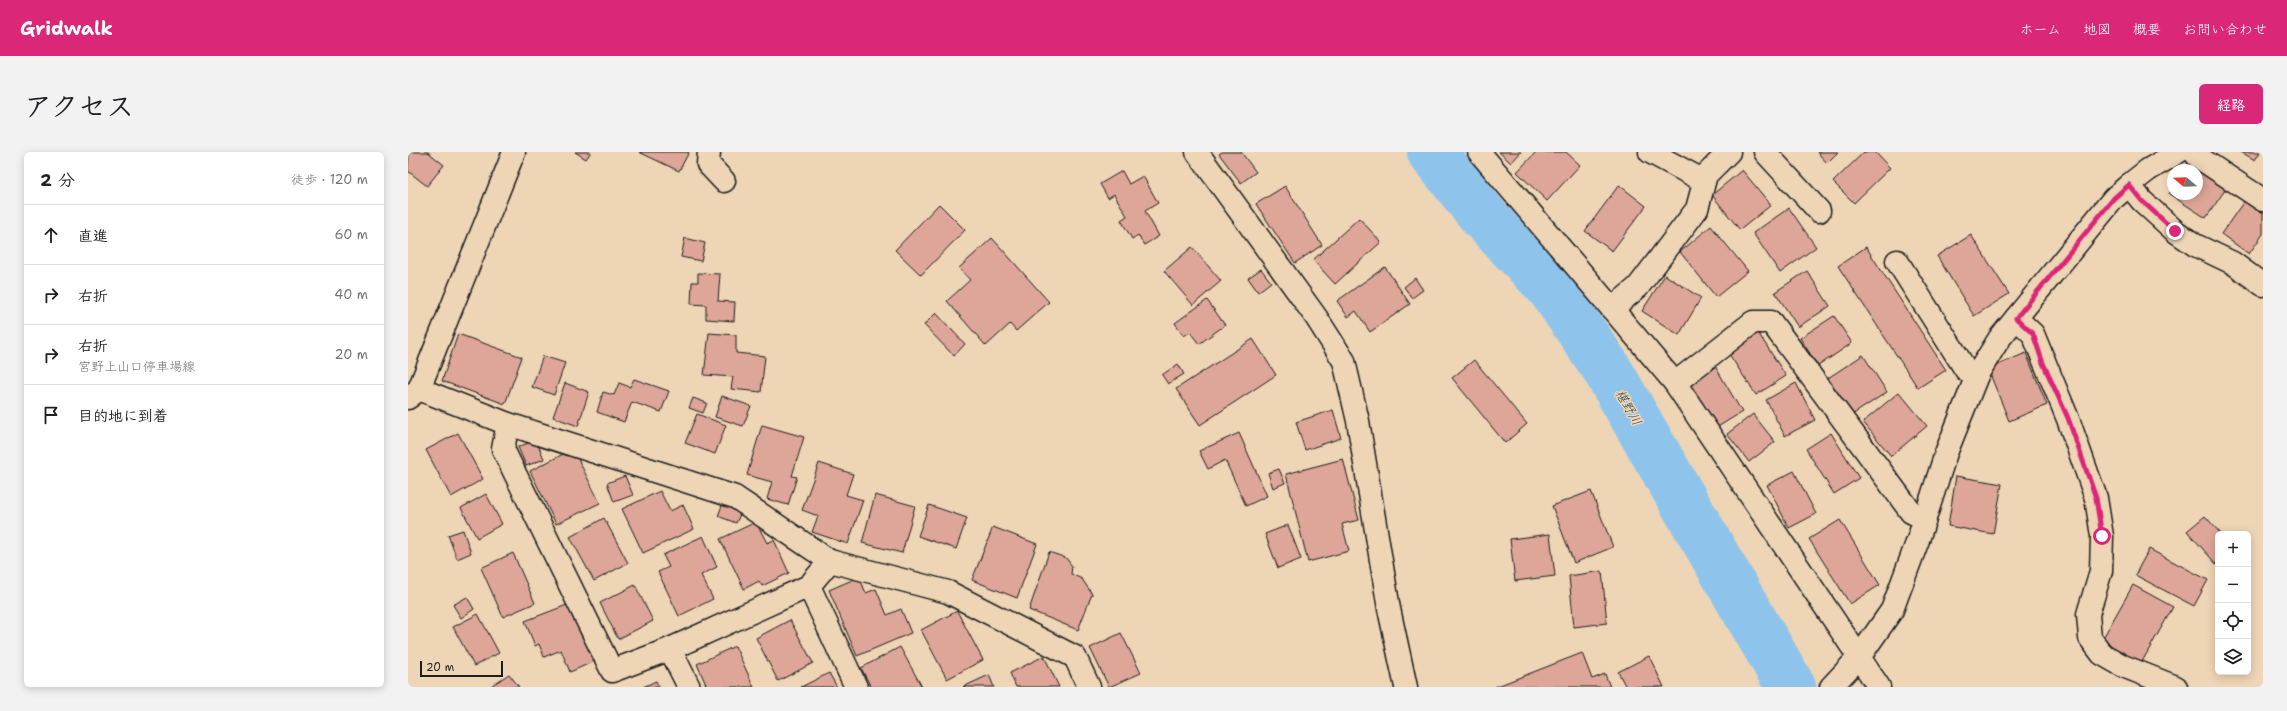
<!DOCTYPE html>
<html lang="ja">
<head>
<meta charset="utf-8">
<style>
	:root { --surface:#fff; --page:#f2f2f2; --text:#202124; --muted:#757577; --line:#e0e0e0; --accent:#db2777 }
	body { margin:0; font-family:"Shantell Sans","Klee One",sans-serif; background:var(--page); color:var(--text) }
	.controls { position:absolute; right:12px; bottom:12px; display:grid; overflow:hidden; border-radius:6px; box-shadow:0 2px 10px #0003 }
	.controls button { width:36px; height:36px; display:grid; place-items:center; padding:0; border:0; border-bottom:1px solid var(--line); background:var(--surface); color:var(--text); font:20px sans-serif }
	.compass { position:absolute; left:1759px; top:12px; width:36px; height:36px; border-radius:50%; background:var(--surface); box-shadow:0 2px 10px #0003; rotate:289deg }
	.scale { position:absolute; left:12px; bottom:10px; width:83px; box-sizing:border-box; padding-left:4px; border:2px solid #1c1c1c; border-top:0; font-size:11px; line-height:14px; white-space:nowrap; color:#1c1c1c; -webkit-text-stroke:3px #eed5b6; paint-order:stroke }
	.stop { position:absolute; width:12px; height:12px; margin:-9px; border:3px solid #db2777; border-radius:50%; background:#fff }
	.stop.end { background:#db2777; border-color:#fff; box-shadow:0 1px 4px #0008 }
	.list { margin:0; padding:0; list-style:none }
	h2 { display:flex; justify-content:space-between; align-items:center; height:52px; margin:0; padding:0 16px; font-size:17px }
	h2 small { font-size:13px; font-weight:400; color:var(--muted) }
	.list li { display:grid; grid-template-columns:26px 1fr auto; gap:12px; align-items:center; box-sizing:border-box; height:60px; padding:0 16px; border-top:1px solid var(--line) }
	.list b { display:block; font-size:15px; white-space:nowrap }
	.list p { margin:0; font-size:13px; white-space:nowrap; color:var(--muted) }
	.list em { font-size:13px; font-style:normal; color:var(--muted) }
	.icon { flex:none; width:22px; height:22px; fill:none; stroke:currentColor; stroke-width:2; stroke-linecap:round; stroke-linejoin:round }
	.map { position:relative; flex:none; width:1855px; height:535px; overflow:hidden; border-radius:6px }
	header { display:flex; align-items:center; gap:24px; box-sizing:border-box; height:56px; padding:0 20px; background:var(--accent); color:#fff }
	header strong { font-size:19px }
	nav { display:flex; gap:22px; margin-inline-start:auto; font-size:14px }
	.intro { display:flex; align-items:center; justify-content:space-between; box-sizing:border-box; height:96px; padding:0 24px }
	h1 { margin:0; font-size:28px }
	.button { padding:10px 18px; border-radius:6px; background:var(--accent); color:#fff; font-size:14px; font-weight:700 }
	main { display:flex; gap:24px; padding:0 24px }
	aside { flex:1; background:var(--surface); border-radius:6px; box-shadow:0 2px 10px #0003 }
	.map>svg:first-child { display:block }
</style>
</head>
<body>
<header>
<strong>Gridwalk</strong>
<nav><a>ホーム</a><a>地図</a><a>概要</a><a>お問い合わせ</a></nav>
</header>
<div class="intro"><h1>アクセス</h1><a class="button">経路</a></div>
<main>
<aside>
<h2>2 分<small>徒歩 · 120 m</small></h2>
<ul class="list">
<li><svg class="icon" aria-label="ahead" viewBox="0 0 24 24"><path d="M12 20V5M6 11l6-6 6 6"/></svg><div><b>直進</b></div><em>60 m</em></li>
<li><svg class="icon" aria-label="right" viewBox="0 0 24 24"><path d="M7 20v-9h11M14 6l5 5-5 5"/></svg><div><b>右折</b></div><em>40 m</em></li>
<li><svg class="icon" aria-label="right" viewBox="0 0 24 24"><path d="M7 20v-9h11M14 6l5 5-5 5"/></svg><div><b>右折</b><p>宮野上山口停車場線</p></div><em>20 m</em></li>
<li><svg class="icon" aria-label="arrive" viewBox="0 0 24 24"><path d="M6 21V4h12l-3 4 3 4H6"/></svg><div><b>目的地に到着</b></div></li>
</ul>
</aside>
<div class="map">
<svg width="1855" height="535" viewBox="0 0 1855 535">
	<rect width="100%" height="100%" fill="#eed5b6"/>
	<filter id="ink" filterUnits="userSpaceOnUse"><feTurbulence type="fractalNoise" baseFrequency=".025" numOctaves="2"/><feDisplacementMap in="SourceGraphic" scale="8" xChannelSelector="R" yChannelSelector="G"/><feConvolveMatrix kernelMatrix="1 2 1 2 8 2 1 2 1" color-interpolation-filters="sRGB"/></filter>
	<g filter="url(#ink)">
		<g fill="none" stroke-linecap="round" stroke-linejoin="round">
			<path stroke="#8ec4ec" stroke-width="50" d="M 1024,0 L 1077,66 L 1143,135 L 1197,214 L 1383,535"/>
		</g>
		<g fill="#dea698" stroke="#1c1c1c">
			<path d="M 1,0 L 20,0 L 36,13 L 19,34 L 0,19 Z"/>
			<path d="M 167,0 L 183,0 L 178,7 Z"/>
			<path d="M 231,0 L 281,0 L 271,19 Z"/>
			<path d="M 814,0 L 833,0 L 848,20 L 833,31 L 811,2 Z"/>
			<path d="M 1091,0 L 1113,0 L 1103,11 Z"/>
			<path d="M 1128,0 L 1158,0 L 1172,13 L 1139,49 L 1109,20 Z"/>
			<path d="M 1409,0 L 1430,0 L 1419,11 Z"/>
			<path d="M 1456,0 L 1467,0 L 1482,16 L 1446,51 L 1425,30 Z"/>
			<path d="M 1833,0 L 1852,0 L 1847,8 Z"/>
			<path d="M 1783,8 L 1821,32 L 1798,66 L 1761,42 L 1765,35 L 1765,42 L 1789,42 L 1789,18 L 1776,18 Z"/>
			<path d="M 1334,18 L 1363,53 L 1332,78 L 1304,43 Z"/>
			<path d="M 714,19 L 721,32 L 735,24 L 750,51 L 737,59 L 751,84 L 736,93 L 730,83 L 724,87 L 713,68 L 719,64 L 706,42 L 700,46 L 692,32 Z"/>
			<path d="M 1211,33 L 1238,54 L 1204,99 L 1177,79 Z"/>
			<path d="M 877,34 L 914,93 L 887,111 L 848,52 Z"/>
			<path d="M 1839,45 L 1855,57 L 1855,82 L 1841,102 L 1813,82 Z"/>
			<path d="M 531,52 L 557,78 L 513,123 L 487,98 Z"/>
			<path d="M 1381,56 L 1408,95 L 1372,121 L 1345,81 Z"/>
			<path d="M 951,66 L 973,90 L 927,132 L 905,108 Z"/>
			<path d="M 1303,74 L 1340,119 L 1308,145 L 1272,100 Z"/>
			<path d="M 1563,83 L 1601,142 L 1566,164 L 1529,104 Z"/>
			<path d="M 277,86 L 297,91 L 293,109 L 273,105 Z"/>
			<path d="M 584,86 L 641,150 L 608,179 L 602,172 L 578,194 L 539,149 L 562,128 L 551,116 Z"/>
			<path d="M 784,95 L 813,129 L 785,153 L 756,119 Z"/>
			<path d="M 1458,95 L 1538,218 L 1510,236 L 1430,114 Z"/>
			<path d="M 977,115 L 1002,152 L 962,180 L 948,159 L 940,165 L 929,149 Z"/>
			<path d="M 853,117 L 863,130 L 850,140 L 840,126 Z"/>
			<path d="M 1399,119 L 1422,154 L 1390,175 L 1367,140 Z"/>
			<path d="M 290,121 L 312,122 L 310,149 L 327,150 L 326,169 L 298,167 L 298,153 L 283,152 L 284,130 L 290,130 Z"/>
			<path d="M 1257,123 L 1293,146 L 1271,183 L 1234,159 Z"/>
			<path d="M 1007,126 L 1015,138 L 1004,146 L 996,135 Z"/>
			<path d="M 799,148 L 817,173 L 791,192 L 782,180 L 776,184 L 767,171 Z"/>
			<path d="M 528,161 L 557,192 L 546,204 L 516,173 Z"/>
			<path d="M 1426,164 L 1444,191 L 1410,214 L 1392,186 Z"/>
			<path d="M 1349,179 L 1378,224 L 1348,243 L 1319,199 Z"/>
			<path d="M 301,181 L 328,183 L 328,201 L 357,204 L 353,240 L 323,237 L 325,225 L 296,223 Z"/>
			<path d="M 50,182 L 114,205 L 97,252 L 34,229 Z"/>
			<path d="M 845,187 L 868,223 L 792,273 L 768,237 Z"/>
			<path d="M 1618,201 L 1639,253 L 1601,269 L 1580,217 Z"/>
			<path d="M 1455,203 L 1479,240 L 1444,263 L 1420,226 Z"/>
			<path d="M 135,204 L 157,211 L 146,243 L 124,235 Z"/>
			<path d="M 1066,208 L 1119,272 L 1097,291 L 1044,226 Z"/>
			<path d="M 770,212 L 776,222 L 760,232 L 754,223 Z"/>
			<path d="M 1307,214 L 1334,260 L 1308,276 L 1280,230 Z"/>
			<path d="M 226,227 L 261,239 L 253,260 L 224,250 L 216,270 L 189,260 L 195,240 L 206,243 L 211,231 L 222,235 Z"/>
			<path d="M 157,231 L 181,240 L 170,274 L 145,265 Z"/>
			<path d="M 1388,231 L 1407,268 L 1377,284 L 1358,248 Z"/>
			<path d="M 1491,240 L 1519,274 L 1483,304 L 1455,270 Z"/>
			<path d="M 314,244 L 343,254 L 335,274 L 307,265 Z"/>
			<path d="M 285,246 L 299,251 L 295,261 L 281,256 Z"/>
			<path d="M 925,258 L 933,286 L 897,298 L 888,270 Z"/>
			<path d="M 289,262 L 318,273 L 307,302 L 277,291 Z"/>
			<path d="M 1345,262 L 1367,290 L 1341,310 L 1319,282 Z"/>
			<path d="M 354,273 L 396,285 L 384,324 L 389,325 L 380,353 L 359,347 L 364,330 L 339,323 Z"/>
			<path d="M 50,281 L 75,327 L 43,345 L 18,298 Z"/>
			<path d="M 831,281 L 859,344 L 838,354 L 817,308 L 800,317 L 791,299 Z"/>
			<path d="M 1423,281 L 1451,326 L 1426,342 L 1398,297 Z"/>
			<path d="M 128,288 L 136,307 L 118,314 L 110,295 Z"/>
			<path d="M 165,297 L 192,351 L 148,372 L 122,319 Z"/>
			<path d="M 935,307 L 951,368 L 934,372 L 941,399 L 900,410 L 878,322 Z"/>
			<path d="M 411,311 L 445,322 L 438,343 L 455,348 L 440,392 L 404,380 L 410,364 L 394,358 Z"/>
			<path d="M 871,317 L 877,331 L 865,336 L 860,321 Z"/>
			<path d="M 1386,319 L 1408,362 L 1381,376 L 1359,333 Z"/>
			<path d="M 217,324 L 225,343 L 206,350 L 199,331 Z"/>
			<path d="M 1548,324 L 1594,332 L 1585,382 L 1540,374 Z"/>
			<path d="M 252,339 L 262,359 L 275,353 L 286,377 L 235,401 L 214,357 Z"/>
			<path d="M 1183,339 L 1205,395 L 1166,411 L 1144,354 Z"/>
			<path d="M 78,342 L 94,372 L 69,386 L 53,356 Z"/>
			<path d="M 467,343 L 507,354 L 494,401 L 454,391 Z"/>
			<path d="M 315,351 L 334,358 L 328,371 L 310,364 Z"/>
			<path d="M 521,353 L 559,366 L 548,397 L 510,384 Z"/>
			<path d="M 1797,364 L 1813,382 L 1810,382 L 1809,413 L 1779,379 Z"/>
			<path d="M 196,366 L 220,411 L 186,429 L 162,385 Z"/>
			<path d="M 1432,368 L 1472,433 L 1442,452 L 1401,387 Z"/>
			<path d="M 348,370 L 359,391 L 366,388 L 381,421 L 354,434 L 351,429 L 336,437 L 312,387 Z"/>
			<path d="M 880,373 L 893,407 L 870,416 L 857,382 Z"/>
			<path d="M 585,375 L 629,392 L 609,446 L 564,428 Z"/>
			<path d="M 55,378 L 63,401 L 49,407 L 40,383 Z"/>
			<path d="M 1142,382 L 1147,424 L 1107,429 L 1102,387 Z"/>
			<path d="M 295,384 L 309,415 L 293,423 L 305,447 L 271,464 L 250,420 L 261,415 L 255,403 Z"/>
			<path d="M 1741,397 L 1800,428 L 1786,454 L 1727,423 Z"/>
			<path d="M 641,400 L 658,406 L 664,414 L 663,422 L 674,427 L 684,442 L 670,478 L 621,458 Z"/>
			<path d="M 105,401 L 127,451 L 95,465 L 73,416 Z"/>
			<path d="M 1194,419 L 1199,471 L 1166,475 L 1161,424 Z"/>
			<path d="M 451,425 L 458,441 L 468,437 L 479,463 L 493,457 L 503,481 L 449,504 L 421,438 Z"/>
			<path d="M 227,433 L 245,469 L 210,487 L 192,451 Z"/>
			<path d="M 1725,433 L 1765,455 L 1731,515 L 1691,493 Z"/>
			<path d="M 59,445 L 66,457 L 53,466 L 45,453 Z"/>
			<path d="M 164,451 L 187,509 L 162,520 L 153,498 L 136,505 L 131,492 L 127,494 L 117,469 Z"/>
			<path d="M 549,459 L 575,508 L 539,527 L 513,478 Z"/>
			<path d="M 70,462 L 91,501 L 66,514 L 45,475 Z"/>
			<path d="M 382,468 L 405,511 L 370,529 L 348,486 Z"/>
			<path d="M 713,481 L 733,521 L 701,535 L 682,496 Z"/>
			<path d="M 327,494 L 346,535 L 299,535 L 289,512 Z"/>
			<path d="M 492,495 L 514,535 L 463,535 L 453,516 Z"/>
			<path d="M 1174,501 L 1184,527 L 1197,522 L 1202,535 L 1087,535 Z"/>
			<path d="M 636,504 L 651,535 L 608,535 L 602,521 Z"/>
			<path d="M 1241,504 L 1256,535 L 1218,535 L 1210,520 Z"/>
			<path d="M 421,521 L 429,535 L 393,535 Z"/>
			<path d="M 101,522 L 111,535 L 84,535 L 83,534 Z"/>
			<path d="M 581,523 L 586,535 L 555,535 Z"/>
			<path d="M 248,529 L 251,535 L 235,535 Z"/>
		</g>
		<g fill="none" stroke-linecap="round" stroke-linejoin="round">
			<defs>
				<g id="minor">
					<path d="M 301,0 L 300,12 L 316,29"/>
					<path d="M 789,0 L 908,165 L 936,209 L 950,269 L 981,457 L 998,535"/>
					<path d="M 1071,0 L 1267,231 L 1471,535"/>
					<path d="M 1242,0 L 1296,29"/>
					<path d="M 1357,0 L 1411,59"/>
					<path d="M 1786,0 L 1790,5 L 1855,48"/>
					<path d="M 1489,109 L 1558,218 L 1570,221"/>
					<path d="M 1204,157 L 1230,135 L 1289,57 L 1298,23 L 1321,0"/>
					<path d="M 1608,166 L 1625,182 L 1660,267 L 1688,346 L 1694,384 L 1693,419 L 1680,462 L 1682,486 L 1694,502 L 1715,514 L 1768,535"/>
					<path d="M 1267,231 L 1345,170 L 1363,170 L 1503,360 L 1517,367"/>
					<path d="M 11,237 L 100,272 L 327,345 L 422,409 L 540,440 L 667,505 L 681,535"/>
					<path d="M 0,246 L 11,237 L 106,0"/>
					<path d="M 100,272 L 95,297 L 204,519 L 262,497 L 401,434 L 422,409"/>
					<path d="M 401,434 L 448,535"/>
					<path d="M 262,497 L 281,535"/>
					<path d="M 1423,535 L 1452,504 L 1484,458 L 1510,388 L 1538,301 L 1570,221 L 1591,187 L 1706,46 L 1721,33"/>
				</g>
				<path id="major" d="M 1770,0 L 1740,18 L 1721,33 L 1734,49 L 1767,79 L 1787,93 L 1825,111 L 1855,133"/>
			</defs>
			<use href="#minor" stroke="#1c1c1c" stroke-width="25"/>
			<use href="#major" stroke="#1c1c1c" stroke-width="25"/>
			<use href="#minor" stroke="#eed5b6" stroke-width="22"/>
			<use href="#major" stroke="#eed5b6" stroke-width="22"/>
		</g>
	</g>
	<g fill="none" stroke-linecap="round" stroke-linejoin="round" filter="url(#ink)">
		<path stroke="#db2777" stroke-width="5" d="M 1694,384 L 1688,346 L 1660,266 L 1635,211 L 1625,182 L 1608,166 L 1706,46 L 1721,33 L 1734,49 L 1767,79"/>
	</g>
	<g text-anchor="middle" stroke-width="3" stroke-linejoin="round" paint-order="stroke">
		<g font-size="13" font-style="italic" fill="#384650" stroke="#eed5b6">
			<text transform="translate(1221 255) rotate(60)" y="5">椹野川</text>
		</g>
	</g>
</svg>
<div class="controls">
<button>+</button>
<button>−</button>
<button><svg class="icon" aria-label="locate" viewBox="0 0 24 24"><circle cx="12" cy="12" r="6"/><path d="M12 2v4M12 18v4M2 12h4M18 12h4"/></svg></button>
<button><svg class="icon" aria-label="layers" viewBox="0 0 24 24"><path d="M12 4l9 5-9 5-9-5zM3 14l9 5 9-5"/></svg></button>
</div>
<svg class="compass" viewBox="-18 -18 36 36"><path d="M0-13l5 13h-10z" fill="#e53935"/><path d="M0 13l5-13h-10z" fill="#757577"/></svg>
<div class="scale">20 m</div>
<div class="stop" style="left:1694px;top:384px"></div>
<div class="stop end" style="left:1767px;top:79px"></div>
</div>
</main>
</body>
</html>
